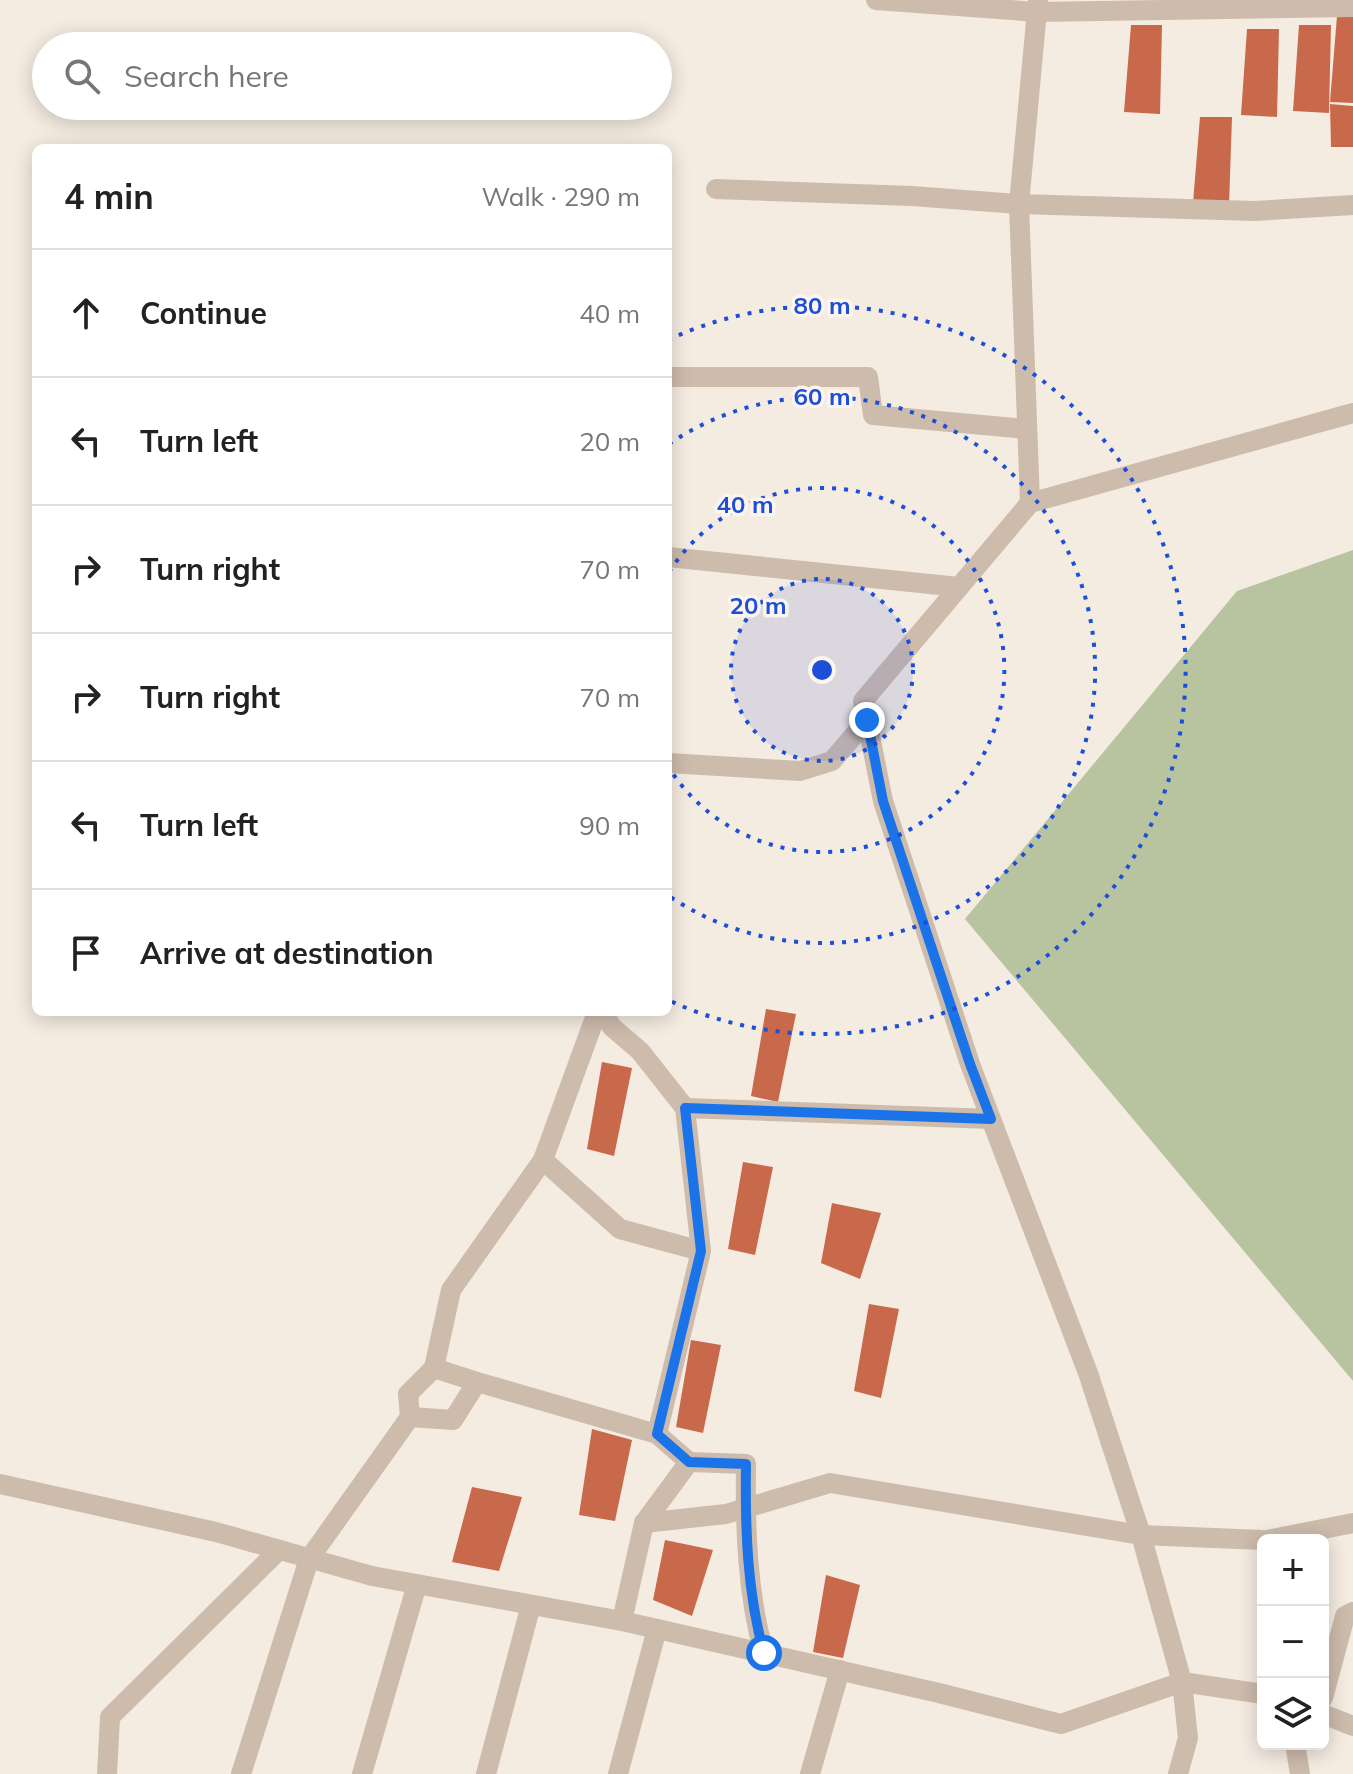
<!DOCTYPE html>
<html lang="en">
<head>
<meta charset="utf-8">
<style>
	:root { --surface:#fff; --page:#f6f6f6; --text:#222; --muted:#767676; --line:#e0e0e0 }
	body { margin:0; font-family:Mulish,sans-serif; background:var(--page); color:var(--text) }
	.controls { position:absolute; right:24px; bottom:24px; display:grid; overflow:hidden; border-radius:12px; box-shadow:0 4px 20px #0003 }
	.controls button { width:72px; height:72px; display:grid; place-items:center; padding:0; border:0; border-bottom:2px solid var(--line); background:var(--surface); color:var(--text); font:40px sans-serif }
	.stop { position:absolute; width:24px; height:24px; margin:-18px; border:6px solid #1a73e8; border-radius:50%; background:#fff }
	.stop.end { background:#1a73e8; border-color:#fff; box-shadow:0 2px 8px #0008 }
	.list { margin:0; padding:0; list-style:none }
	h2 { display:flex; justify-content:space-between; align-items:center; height:104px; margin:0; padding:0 32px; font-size:34px }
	h2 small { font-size:26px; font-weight:400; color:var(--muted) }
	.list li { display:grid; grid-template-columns:52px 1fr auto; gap:24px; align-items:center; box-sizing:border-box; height:128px; padding:0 32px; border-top:2px solid var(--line) }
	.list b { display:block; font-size:30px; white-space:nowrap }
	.list em { font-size:26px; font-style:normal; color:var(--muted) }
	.icon { flex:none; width:44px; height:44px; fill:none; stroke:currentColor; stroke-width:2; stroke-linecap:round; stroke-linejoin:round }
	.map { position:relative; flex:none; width:1353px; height:1774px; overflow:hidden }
	.search { position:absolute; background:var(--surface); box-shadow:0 4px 20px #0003; left:32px; top:32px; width:640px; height:88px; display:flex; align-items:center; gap:20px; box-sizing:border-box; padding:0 28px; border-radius:44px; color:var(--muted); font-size:30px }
	.panel { position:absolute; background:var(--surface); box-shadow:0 4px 20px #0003; left:32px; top:144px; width:640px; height:872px; border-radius:12px }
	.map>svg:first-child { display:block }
</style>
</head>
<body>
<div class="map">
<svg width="1353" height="1774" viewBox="0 0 1353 1774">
	<rect width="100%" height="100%" fill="#f4ebe1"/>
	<path fill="#b8c4a0" d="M 1353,550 L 1353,1381 L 965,919 L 1237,591 Z"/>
	<g fill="#c8694b">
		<path d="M 1337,16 L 1353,17 L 1353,103 L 1330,102 Z"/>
		<path d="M 1131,25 L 1162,25 L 1160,114 L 1124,112 Z"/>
		<path d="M 1299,25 L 1331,25 L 1329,113 L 1293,111 Z"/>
		<path d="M 1247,29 L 1279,29 L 1277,117 L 1241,115 Z"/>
		<path d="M 1330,104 L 1353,106 L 1353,147 L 1331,147 Z"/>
		<path d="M 1200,117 L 1232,117 L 1229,205 L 1193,203 Z"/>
		<path d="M 766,1009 L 796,1014 L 778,1102 L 751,1096 Z"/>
		<path d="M 602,1062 L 632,1068 L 614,1156 L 587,1149 Z"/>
		<path d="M 743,1162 L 773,1167 L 755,1255 L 728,1249 Z"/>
		<path d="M 832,1203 L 881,1213 L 860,1279 L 821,1263 Z"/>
		<path d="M 869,1304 L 899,1309 L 881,1398 L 854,1391 Z"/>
		<path d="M 691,1340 L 721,1345 L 703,1433 L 676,1427 Z"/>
		<path d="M 592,1429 L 632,1440 L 615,1521 L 579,1515 Z"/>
		<path d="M 472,1487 L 522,1497 L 499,1571 L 452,1562 Z"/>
		<path d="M 665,1540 L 713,1550 L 692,1616 L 653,1600 Z"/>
		<path d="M 826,1575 L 860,1585 L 843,1658 L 813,1652 Z"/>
	</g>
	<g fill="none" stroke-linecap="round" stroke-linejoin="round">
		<g stroke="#cdbbac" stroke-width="20">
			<path d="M 876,0 L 1037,12 L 1353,7"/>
			<path d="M 716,189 L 912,196 L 1019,204 L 1255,211 L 1353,205"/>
			<path d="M 668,377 L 868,377 L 873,415 L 1027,429"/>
			<path d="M 1030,503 L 1019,204 L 1038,0"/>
			<path d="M 668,557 L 959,587"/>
			<path d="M 668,763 L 800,771 L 832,761 L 867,720"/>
			<path d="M 685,1108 L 991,1119"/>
			<path d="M 543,1160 L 620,1229 L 701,1251 L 685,1108 L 640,1051 L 612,1027 L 602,1012"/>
			<path d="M 434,1368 L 451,1290 L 543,1160 L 597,1012"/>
			<path d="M 410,1417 L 408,1394 L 434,1368 L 477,1382"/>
			<path d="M 657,1434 L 701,1251"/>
			<path d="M 0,1484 L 216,1532 L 372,1576 L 622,1621 L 939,1693 L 1061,1724 L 1182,1682 L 1263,1694"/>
			<path d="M 644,1523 L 689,1462 L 746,1464 C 745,1527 747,1593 764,1653"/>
			<path d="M 1267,1540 L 1353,1523"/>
			<path d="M 622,1621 L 644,1523 L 726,1514 L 830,1483 L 1141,1535 L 1263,1540"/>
			<path d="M 1323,1698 L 1345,1616 L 1353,1612"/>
			<path d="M 1323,1714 L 1353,1726"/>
			<path d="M 1295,1744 L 1300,1774"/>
			<path d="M 107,1774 L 110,1717 L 279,1550"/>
			<path d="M 241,1774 L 309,1559 L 410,1417 L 453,1420 L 477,1382 L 657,1434 L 689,1462"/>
			<path d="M 362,1774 L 417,1584"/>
			<path d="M 486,1774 L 531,1605"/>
			<path d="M 618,1774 L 657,1629"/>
			<path d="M 810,1774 L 840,1670"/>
			<path d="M 1178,1774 L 1188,1738 L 1182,1682 L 1141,1535 L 1088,1373 L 970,1064 L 883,801 L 863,701 L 1030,503 L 1353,413"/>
		</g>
	</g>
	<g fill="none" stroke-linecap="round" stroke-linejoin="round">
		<path stroke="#1a73e8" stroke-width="10" d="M 764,1653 C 747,1593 745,1527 746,1464 L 689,1462 L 657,1434 L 701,1251 L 685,1108 L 991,1119 L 970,1064 L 883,801 L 867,720"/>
	</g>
	<circle cx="822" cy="670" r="91" fill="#1d4ed8" fill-opacity=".12"/>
	<g fill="none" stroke="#1d4ed8" stroke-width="4" stroke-dasharray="4 8">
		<circle cx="822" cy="670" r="91"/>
		<path d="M669 572A182 182 0 1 1 669 768"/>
		<path d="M669 444A273 273 0 1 1 669 896"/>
		<path d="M668 340A364 364 0 1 1 668 1000"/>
	</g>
	<circle cx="822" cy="670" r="12" fill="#1d4ed8" stroke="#fbf5ee" stroke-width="4"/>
	<g font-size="24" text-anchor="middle" font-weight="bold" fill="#1d4ed8" stroke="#fbf5ee" stroke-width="7" stroke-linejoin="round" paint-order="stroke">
		<text x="822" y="314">80 m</text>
		<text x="822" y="405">60 m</text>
		<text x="745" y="513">40 m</text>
		<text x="758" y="614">20 m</text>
	</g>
</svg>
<div class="controls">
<button>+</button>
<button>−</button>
<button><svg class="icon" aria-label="layers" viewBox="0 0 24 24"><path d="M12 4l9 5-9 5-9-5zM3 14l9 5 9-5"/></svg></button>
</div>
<div class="stop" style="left:764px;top:1653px"></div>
<div class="stop end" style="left:867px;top:720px"></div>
<div class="search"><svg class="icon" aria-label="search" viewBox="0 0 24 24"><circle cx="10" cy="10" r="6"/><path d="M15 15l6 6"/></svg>Search here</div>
<section class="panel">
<h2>4 min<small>Walk · 290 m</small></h2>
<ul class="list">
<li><svg class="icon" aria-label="ahead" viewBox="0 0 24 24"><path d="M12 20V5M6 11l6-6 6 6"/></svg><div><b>Continue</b></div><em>40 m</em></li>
<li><svg class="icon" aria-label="left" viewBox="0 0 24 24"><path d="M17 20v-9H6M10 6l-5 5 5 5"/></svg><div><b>Turn left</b></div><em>20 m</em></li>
<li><svg class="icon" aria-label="right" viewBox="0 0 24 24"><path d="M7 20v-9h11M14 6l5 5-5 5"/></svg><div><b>Turn right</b></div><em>70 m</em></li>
<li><svg class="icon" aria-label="right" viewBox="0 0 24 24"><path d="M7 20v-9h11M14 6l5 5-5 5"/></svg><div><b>Turn right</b></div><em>70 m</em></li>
<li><svg class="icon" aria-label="left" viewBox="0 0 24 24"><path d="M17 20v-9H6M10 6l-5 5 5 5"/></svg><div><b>Turn left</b></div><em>90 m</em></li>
<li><svg class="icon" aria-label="arrive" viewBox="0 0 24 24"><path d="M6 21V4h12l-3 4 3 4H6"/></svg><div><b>Arrive at destination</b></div></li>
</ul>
</section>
</div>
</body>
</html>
